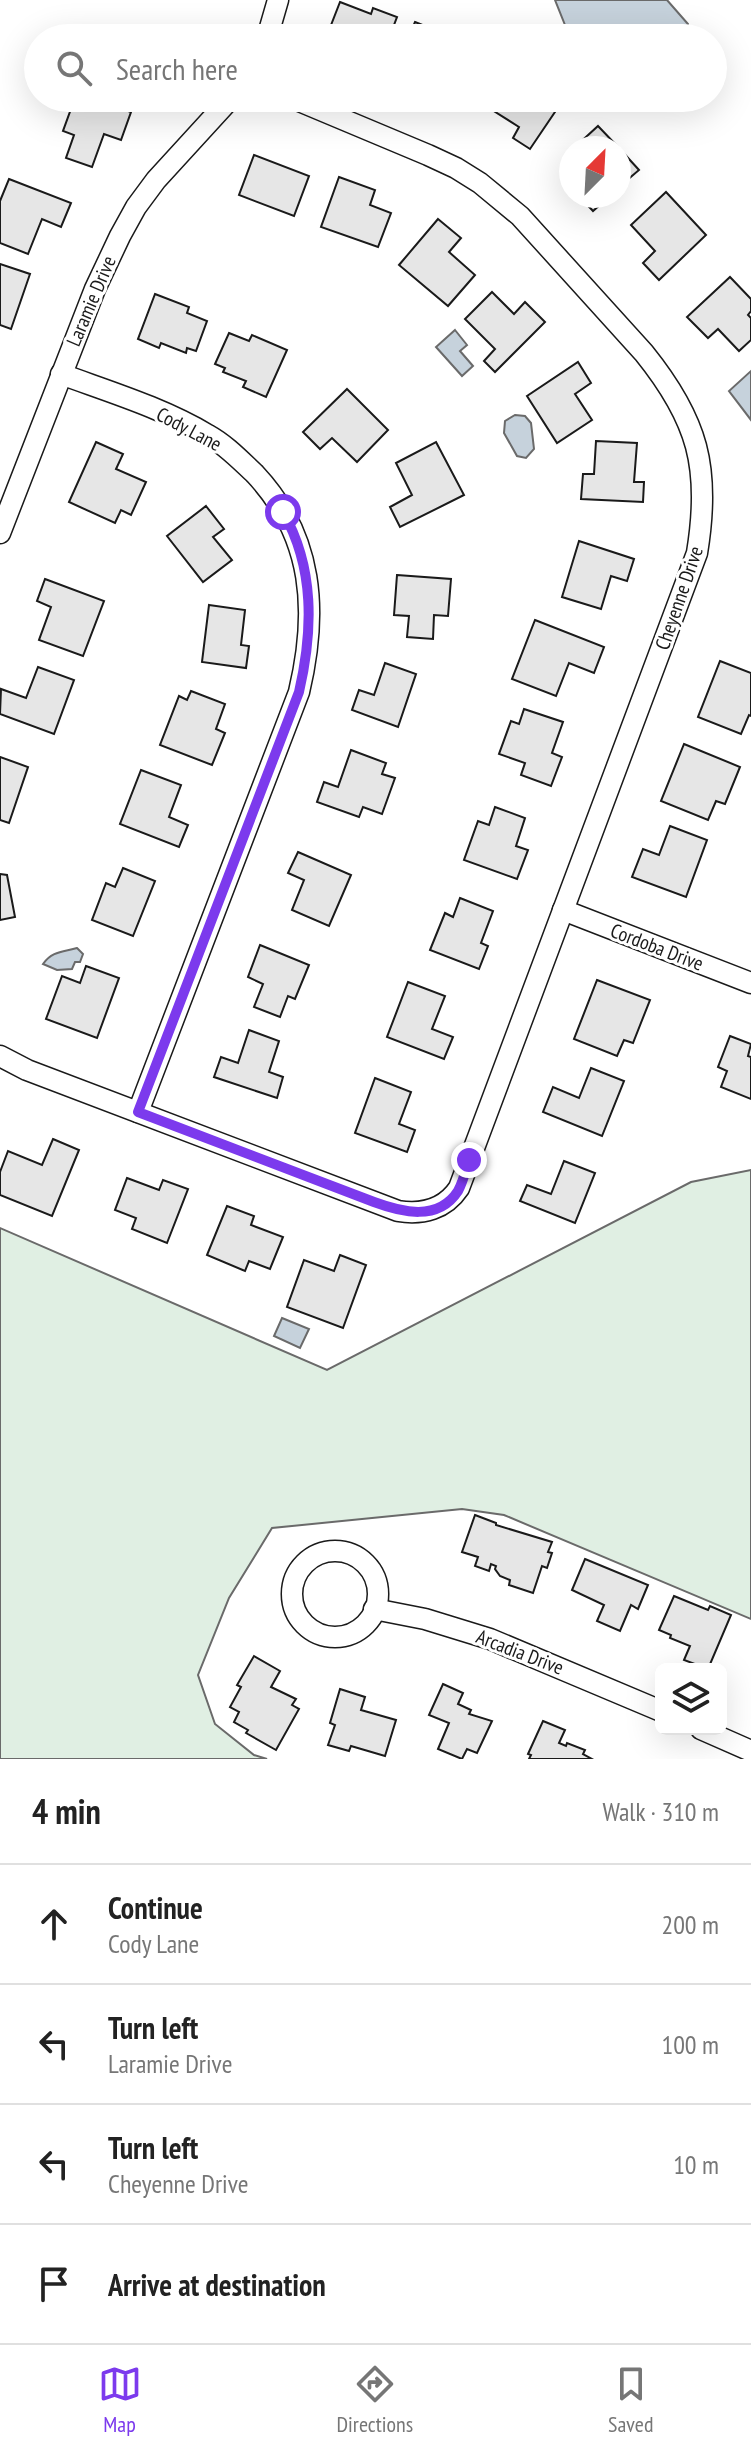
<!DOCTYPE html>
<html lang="en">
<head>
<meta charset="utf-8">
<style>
	:root { --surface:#fff; --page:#f2f2f2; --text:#222; --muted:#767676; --line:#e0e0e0; --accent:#7c3aed }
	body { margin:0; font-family:"PT Sans Narrow",sans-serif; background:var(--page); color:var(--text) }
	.controls { position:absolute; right:24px; bottom:24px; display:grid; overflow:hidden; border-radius:12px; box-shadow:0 8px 32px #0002 }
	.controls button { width:72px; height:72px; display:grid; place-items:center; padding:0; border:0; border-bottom:2px solid var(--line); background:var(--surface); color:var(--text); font:40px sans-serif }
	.compass { position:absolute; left:559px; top:136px; width:72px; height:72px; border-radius:50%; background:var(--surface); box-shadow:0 8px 32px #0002; rotate:24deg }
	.stop { position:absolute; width:24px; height:24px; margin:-18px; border:6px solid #7c3aed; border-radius:50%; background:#fff }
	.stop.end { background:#7c3aed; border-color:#fff; box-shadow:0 2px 8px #0008 }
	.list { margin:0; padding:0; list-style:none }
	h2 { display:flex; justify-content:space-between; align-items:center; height:104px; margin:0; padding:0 32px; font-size:34px }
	h2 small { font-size:26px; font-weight:400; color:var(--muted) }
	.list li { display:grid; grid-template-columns:52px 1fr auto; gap:24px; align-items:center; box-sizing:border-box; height:120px; padding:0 32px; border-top:2px solid var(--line) }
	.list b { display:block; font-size:30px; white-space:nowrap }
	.list p { margin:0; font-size:26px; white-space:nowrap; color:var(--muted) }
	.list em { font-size:26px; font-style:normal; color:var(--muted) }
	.icon { flex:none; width:44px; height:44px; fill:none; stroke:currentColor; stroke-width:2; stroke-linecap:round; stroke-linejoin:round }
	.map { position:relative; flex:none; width:751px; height:1759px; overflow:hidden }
	.search { position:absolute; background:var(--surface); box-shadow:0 8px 32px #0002; left:24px; right:24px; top:24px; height:88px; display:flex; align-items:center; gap:20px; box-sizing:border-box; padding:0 28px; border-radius:44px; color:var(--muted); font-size:30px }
	.sheet { height:584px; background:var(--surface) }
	nav { display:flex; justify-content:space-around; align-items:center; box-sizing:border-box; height:112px; border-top:2px solid var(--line); background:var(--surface); font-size:22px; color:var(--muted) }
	nav a { display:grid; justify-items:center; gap:4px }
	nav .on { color:var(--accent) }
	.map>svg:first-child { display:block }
</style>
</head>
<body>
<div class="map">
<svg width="751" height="1759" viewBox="0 0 751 1759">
	<rect width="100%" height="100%" fill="#fff"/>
	<path fill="#e0efe3" stroke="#6a6a6a" stroke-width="2" d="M 751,1170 L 751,1619 L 504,1515 L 462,1509 L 272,1528 L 229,1598 L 198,1675 L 215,1724 L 254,1755 L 267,1759 L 0,1759 L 0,1228 L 327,1370 L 691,1182 Z"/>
	<g fill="#c6d2dc" stroke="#6a6a6a" stroke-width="2">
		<path d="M 555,0 L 667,0 L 688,24 L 683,38 L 577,38 L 567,30 Z"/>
		<path d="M 455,330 L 467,345 L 460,351 L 473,366 L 462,376 L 436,347 Z"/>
		<path d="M 751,371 L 751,420 L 729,391 Z"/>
		<path d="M 515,415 L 525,416 L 531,423 L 534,449 L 526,458 L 517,456 L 504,433 L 505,421 Z"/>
		<path d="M 77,948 L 83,954 L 80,962 L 75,962 L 72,969 L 57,970 L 43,964 C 52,951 63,952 77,948 Z"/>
		<path d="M 282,1318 L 309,1329 L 300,1348 L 274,1336 Z"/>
	</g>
	<g fill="#e6e6e6" stroke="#1a1a1a" stroke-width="2">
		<path d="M 340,2 L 371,14 L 373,8 L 397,17 L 389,38 L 326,38 Z"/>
		<path d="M 415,22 L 455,38 L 408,38 Z"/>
		<path d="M 75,98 L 91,98 L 131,112 L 121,140 L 104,134 L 92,167 L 66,158 L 74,135 L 63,131 Z"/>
		<path d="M 496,98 L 553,98 L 561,103 L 530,149 L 513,138 L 519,127 L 489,108 Z"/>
		<path d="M 598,126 L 619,148 L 574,148 Z"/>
		<path d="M 619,148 L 639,170 L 619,187 Z"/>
		<path d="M 254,155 L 309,176 L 294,216 L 239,195 Z"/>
		<path d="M 339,177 L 375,190 L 370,205 L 391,213 L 378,247 L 321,227 Z"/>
		<path d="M 9,179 L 71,203 L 61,227 L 42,219 L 28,254 L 0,243 L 0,201 Z"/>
		<path d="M 666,192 L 706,235 L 659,280 L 643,263 L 655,251 L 631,225 Z"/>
		<path d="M 579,196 L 610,196 L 593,211 Z"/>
		<path d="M 438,219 L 461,238 L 449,252 L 475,275 L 448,306 L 399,265 Z"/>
		<path d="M 0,264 L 30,274 L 11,329 L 0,325 Z"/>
		<path d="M 730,277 L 751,299 L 751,311 L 748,315 L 751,318 L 751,340 L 739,351 L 718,329 L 708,338 L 687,317 Z"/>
		<path d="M 492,292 L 514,314 L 525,302 L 545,322 L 495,372 L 484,361 L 495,349 L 465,319 Z"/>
		<path d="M 155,294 L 189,307 L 187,313 L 207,321 L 196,351 L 187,348 L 186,353 L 161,343 L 159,348 L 138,339 Z"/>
		<path d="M 229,333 L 249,341 L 252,335 L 287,350 L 266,397 L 243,387 L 246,381 L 223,372 L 225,368 L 215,364 Z"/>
		<path d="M 578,362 L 591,383 L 575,394 L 592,420 L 557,443 L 527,396 Z"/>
		<path d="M 347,389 L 388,430 L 357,462 L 332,438 L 320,449 L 303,432 Z"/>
		<path d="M 596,441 L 637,443 L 634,482 L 644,482 L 643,502 L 581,499 L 583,474 L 594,474 Z"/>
		<path d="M 96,442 L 123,454 L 116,469 L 146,482 L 131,515 L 121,510 L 115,523 L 69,502 Z"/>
		<path d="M 436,442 L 464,495 L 400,527 L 390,507 L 412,495 L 396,463 Z"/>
		<path d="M 206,506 L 224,529 L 213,537 L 232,560 L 203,582 L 167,536 Z"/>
		<path d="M 579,541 L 634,559 L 627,581 L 611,576 L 601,609 L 562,597 Z"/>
		<path d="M 397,575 L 451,579 L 448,616 L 434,615 L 433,639 L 407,637 L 409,616 L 394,615 Z"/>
		<path d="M 45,579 L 104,601 L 83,656 L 39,640 L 51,607 L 37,601 Z"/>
		<path d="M 209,605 L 245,610 L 241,645 L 249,646 L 246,668 L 202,662 Z"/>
		<path d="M 535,620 L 604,647 L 594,673 L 569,663 L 556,696 L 512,679 Z"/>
		<path d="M 720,661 L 751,673 L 751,716 L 749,715 L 741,734 L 698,717 Z"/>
		<path d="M 385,663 L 416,674 L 398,727 L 352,710 L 359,690 L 374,695 Z"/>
		<path d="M 38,667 L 74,680 L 54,734 L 0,714 L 1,689 L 26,698 Z"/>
		<path d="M 191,691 L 225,704 L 216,729 L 225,733 L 212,765 L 160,745 L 179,696 L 187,700 Z"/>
		<path d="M 524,709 L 563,722 L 552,753 L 562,757 L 551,786 L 521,775 L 525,763 L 499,754 L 511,721 L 519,724 Z"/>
		<path d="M 684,744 L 740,767 L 725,804 L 716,801 L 708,820 L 661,801 Z"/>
		<path d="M 351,750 L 386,763 L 382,774 L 395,778 L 382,814 L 363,807 L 359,817 L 317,802 L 324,782 L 338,787 Z"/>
		<path d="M 0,757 L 28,767 L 9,823 L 0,820 Z"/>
		<path d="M 141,770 L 181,785 L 169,817 L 188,825 L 179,847 L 120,824 Z"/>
		<path d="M 495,807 L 525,818 L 516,846 L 528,850 L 517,879 L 464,860 L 478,821 L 489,825 Z"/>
		<path d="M 670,826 L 707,840 L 686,897 L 632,877 L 643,849 L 659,855 Z"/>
		<path d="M 298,852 L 351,875 L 329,926 L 292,910 L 304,880 L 288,873 Z"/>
		<path d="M 123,868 L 155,881 L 133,936 L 92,920 L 106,883 L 115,887 Z"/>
		<path d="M 0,874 L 7,875 L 15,917 L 0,920 Z"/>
		<path d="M 460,898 L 493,911 L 481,943 L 488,946 L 479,969 L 430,950 L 445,913 L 453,917 Z"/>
		<path d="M 260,945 L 309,965 L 295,999 L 288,996 L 280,1017 L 254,1007 L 263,984 L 248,977 Z"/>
		<path d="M 86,966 L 119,978 L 97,1038 L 46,1019 L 62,976 L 80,983 Z"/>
		<path d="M 597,980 L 650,1000 L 633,1043 L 624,1040 L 617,1056 L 574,1039 Z"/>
		<path d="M 408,982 L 445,996 L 432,1029 L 453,1037 L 444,1059 L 387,1037 Z"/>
		<path d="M 249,1030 L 279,1041 L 269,1072 L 283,1077 L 277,1098 L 214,1077 L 221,1057 L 238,1063 Z"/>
		<path d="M 730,1036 L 751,1044 L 748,1056 L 751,1057 L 751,1099 L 721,1087 L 727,1071 L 718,1067 Z"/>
		<path d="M 591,1068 L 624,1081 L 602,1136 L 543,1112 L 553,1087 L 579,1098 Z"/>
		<path d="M 375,1078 L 411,1092 L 399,1124 L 415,1130 L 407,1152 L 355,1133 Z"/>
		<path d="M 53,1139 L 79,1150 L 52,1216 L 0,1195 L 0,1172 L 8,1151 L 42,1165 Z"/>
		<path d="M 564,1161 L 595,1173 L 575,1223 L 520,1201 L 527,1185 L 551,1194 Z"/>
		<path d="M 127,1178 L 159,1190 L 163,1180 L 188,1189 L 167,1243 L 132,1229 L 136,1218 L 115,1210 Z"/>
		<path d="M 227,1206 L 254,1216 L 251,1225 L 283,1237 L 270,1269 L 249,1261 L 245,1271 L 207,1255 Z"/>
		<path d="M 340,1255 L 366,1265 L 343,1328 L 287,1307 L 304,1260 L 334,1271 Z"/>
		<path d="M 475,1515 L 496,1523 L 496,1525 L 552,1542 L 548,1552 L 552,1553 L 547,1568 L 542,1566 L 533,1593 L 509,1585 L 510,1580 L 500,1576 L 495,1569 L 496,1566 L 491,1564 L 489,1571 L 475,1566 L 478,1557 L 462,1552 Z"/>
		<path d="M 585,1559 L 648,1585 L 638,1609 L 631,1605 L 620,1631 L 597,1621 L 604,1605 L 572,1590 Z"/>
		<path d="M 674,1596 L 708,1610 L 710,1606 L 731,1615 L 708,1669 L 684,1660 L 690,1646 L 670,1638 L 671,1635 L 659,1630 Z"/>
		<path d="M 254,1656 L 280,1671 L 271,1687 L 296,1699 L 292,1705 L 299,1709 L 276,1750 L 246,1733 L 248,1730 L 234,1722 L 239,1712 L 230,1707 L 241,1687 L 237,1685 Z"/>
		<path d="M 443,1684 L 463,1693 L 458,1704 L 471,1710 L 469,1714 L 492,1721 L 477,1753 L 467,1749 L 462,1759 L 438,1749 L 449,1723 L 429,1715 Z"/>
		<path d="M 340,1689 L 365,1697 L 361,1710 L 396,1720 L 385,1756 L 351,1746 L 349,1751 L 328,1745 L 335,1725 L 330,1723 Z"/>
		<path d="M 543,1721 L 565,1730 L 559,1743 L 566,1746 L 567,1743 L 585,1750 L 583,1754 L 592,1759 L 529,1759 L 531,1755 L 528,1754 Z"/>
	</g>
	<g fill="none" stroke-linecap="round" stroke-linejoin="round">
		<defs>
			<g id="minor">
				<path d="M 267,38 L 278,0"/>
				<path d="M 61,374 C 110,392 163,408 208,435 C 226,445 240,460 255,474 C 314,537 318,612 299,692 L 138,1112"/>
				<path d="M 0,533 L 95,289 L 120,236 L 136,207 L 156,180 L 231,98"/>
				<path d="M 563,910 L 751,983"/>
				<path d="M 0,1056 L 27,1070 L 398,1211 C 423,1215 445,1209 459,1188 L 697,553 C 711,468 698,420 644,353 L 520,216 L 480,183 L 456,168 L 428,155 L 292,98"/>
				<circle cx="335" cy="1594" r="43"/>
				<path d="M 374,1609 L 425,1619 L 490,1639 L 661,1711"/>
				<path d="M 701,1729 L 751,1751"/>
			</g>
		</defs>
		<use href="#minor" stroke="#1a1a1a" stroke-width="23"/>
		<use href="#minor" stroke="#fff" stroke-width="20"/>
	</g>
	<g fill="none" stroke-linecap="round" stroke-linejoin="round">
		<path stroke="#7c3aed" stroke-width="10" d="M 283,512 C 315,568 313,631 299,692 L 138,1112 L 374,1202 C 401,1212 438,1222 458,1191 C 463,1182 466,1170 469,1160"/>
	</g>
	<g text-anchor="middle" stroke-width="6" stroke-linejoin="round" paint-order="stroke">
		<g font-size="20" fill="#1a1a1a" stroke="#fff">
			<text transform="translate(91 301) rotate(-67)" y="7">Laramie Drive</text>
			<text transform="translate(189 429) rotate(28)" y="7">Cody Lane</text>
			<text transform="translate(679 598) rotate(-71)" y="7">Cheyenne Drive</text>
			<text transform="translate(657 947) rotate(21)" y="7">Cordoba Drive</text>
			<text transform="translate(520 1652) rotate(21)" y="7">Arcadia Drive</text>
		</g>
	</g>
</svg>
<div class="controls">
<button><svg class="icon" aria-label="layers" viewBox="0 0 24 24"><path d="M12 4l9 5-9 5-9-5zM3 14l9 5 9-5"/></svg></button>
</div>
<svg class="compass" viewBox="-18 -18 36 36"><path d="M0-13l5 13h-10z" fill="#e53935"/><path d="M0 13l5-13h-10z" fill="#767676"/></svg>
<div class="stop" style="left:283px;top:512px"></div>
<div class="stop end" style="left:469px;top:1160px"></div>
<div class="search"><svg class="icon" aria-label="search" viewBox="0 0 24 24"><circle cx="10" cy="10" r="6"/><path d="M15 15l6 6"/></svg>Search here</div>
</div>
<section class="sheet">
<h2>4 min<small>Walk · 310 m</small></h2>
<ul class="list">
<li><svg class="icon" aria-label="ahead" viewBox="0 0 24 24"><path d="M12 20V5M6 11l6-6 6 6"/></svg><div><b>Continue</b><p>Cody Lane</p></div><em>200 m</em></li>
<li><svg class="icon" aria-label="left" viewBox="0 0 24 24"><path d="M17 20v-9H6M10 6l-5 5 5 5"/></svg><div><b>Turn left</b><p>Laramie Drive</p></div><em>100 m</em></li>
<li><svg class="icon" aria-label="left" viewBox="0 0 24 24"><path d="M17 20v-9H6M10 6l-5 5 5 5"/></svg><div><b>Turn left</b><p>Cheyenne Drive</p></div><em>10 m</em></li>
<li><svg class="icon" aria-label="arrive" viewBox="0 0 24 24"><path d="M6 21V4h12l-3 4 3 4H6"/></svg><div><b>Arrive at destination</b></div></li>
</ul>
</section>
<nav>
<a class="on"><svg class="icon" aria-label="map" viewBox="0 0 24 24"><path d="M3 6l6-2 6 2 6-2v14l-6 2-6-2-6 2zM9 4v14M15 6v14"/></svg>Map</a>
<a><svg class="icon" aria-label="directions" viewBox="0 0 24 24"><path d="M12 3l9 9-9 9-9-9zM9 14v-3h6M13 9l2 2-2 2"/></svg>Directions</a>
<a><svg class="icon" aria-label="saved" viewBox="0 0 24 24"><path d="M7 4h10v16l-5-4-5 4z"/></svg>Saved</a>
</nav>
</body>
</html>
